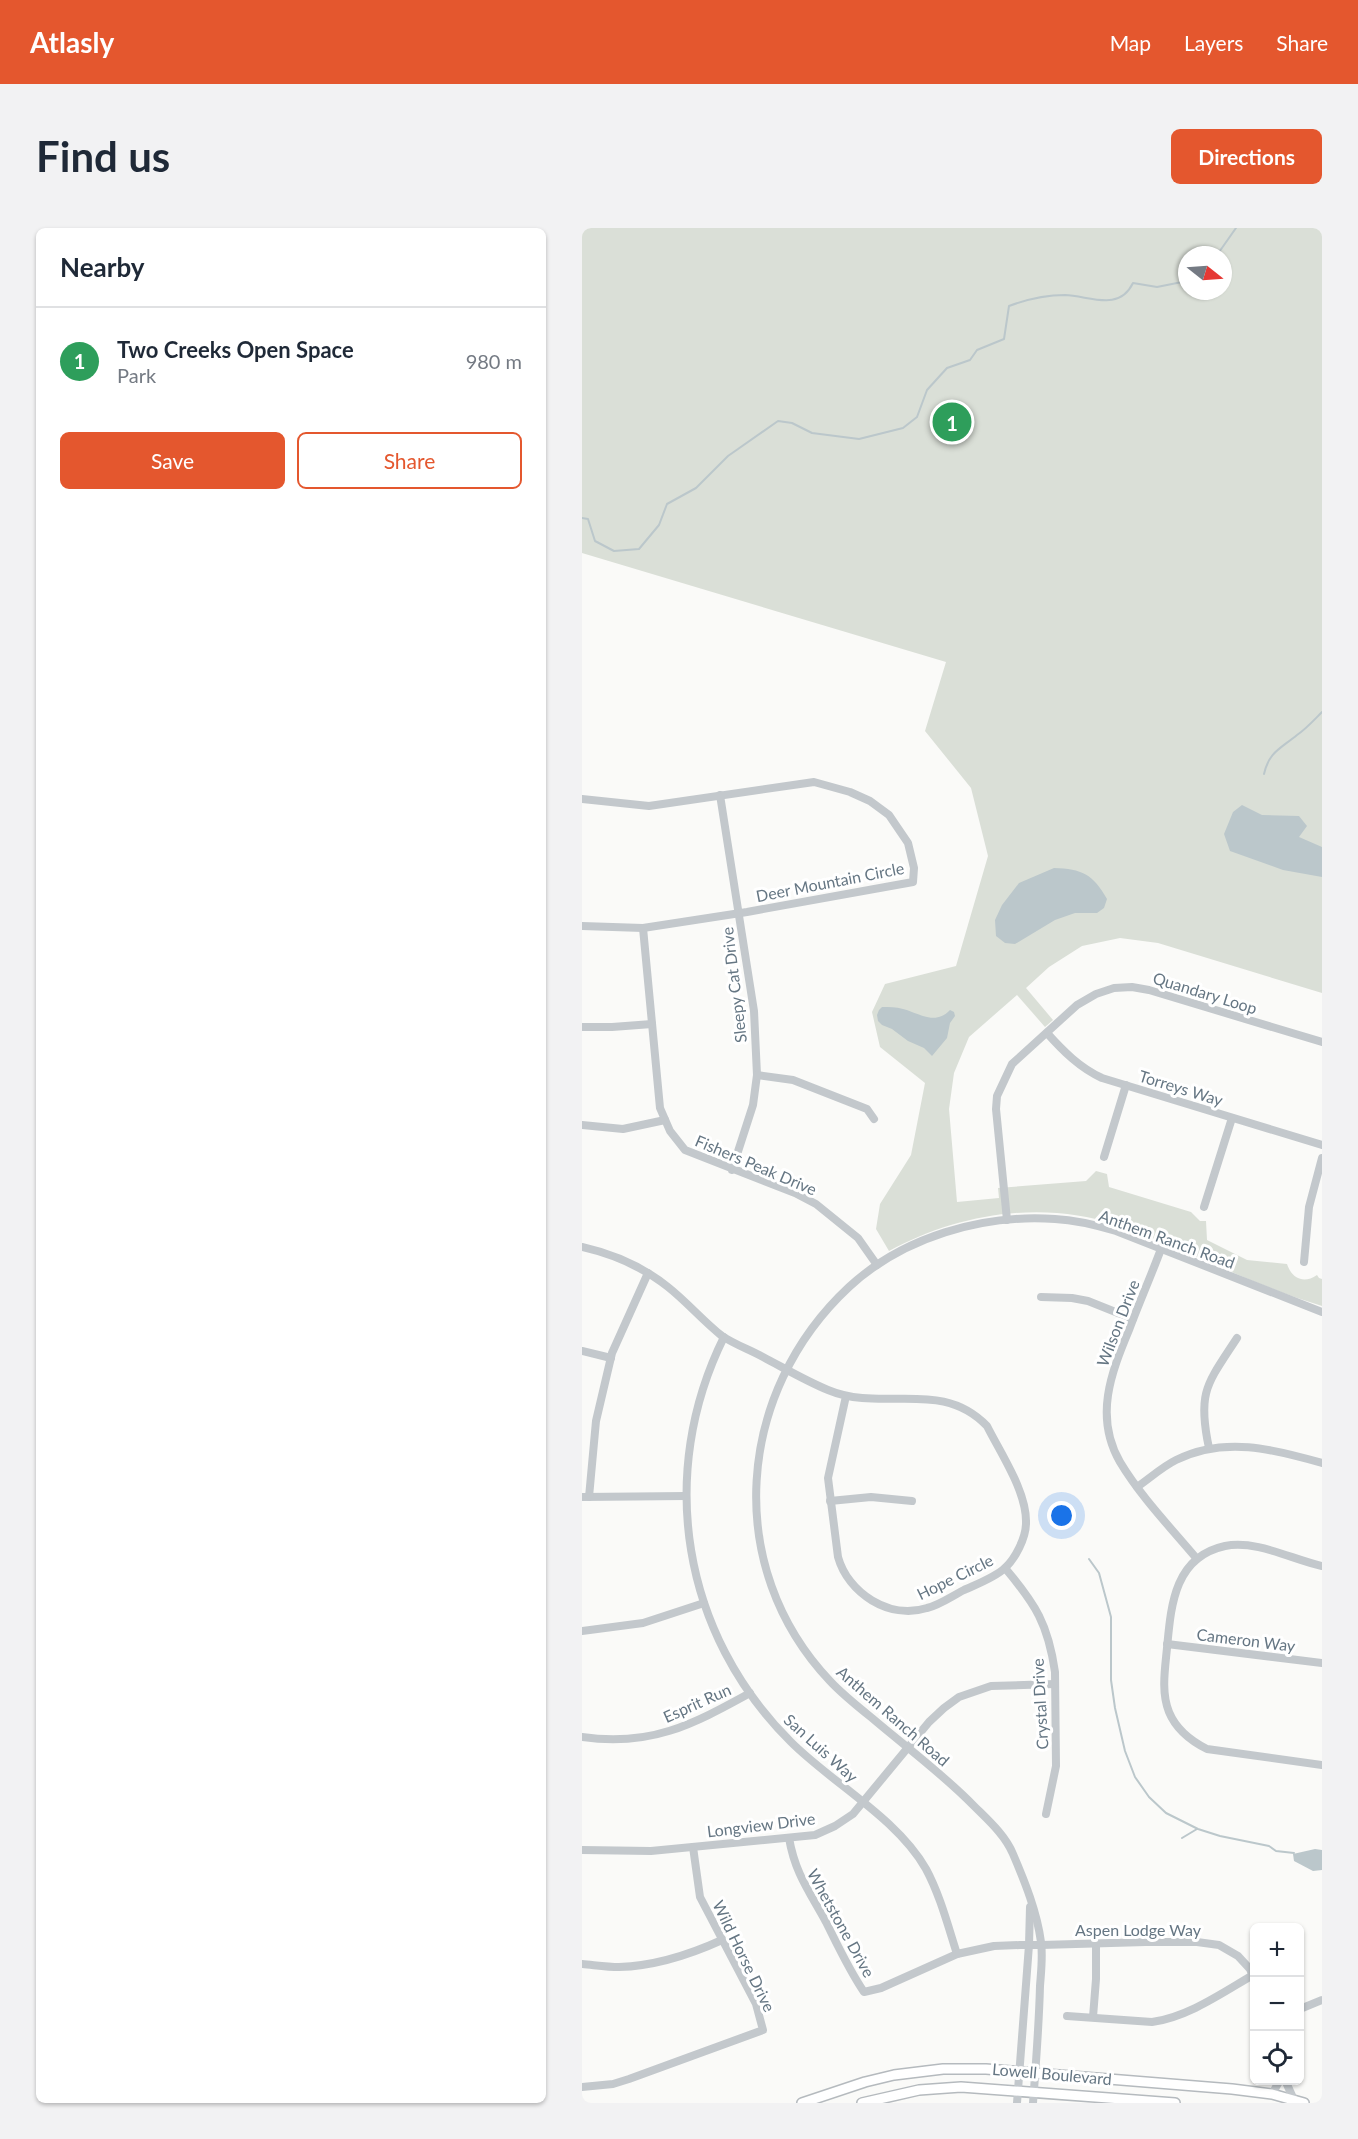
<!DOCTYPE html>
<html lang="en">
<head>
<meta charset="utf-8">
<style>
	:root { --surface:#fff; --page:#f2f2f3; --text:#1f2937; --muted:#747a83; --line:#e0e1e3; --accent:#e4572e }
	body { margin:0; font-family:Lato,sans-serif; background:var(--page); color:var(--text) }
	.controls { position:absolute; right:18px; bottom:18px; display:grid; overflow:hidden; border-radius:9px; box-shadow:0 2px 4px #0004 }
	.controls button { width:54px; height:54px; display:grid; place-items:center; padding:0; border:0; border-bottom:2px solid var(--line); background:var(--surface); color:var(--text); font:30px sans-serif }
	.compass { position:absolute; left:596px; top:18px; width:54px; height:54px; border-radius:50%; background:var(--surface); box-shadow:0 2px 4px #0004; rotate:107deg }
	.you { position:absolute; left:480px; top:1288px; width:21px; height:21px; margin:-15px; border:4px solid #fff; border-radius:50%; background:#1a73e8; box-shadow:0 0 0 9px #1a73e833 }
	.badge { display:grid; place-items:center; width:39px; height:39px; border-radius:50%; background:var(--accent); color:#fff; font-size:20px; font-weight:700 }
	.pin { position:absolute; translate:-50% -50%; border:3px solid #fff; box-shadow:0 2px 6px #0006 }
	.list { margin:0; padding:0; list-style:none }
	h2 { display:flex; justify-content:space-between; align-items:center; height:78px; margin:0; padding:0 24px; font-size:26px }
	h2 small { font-size:20px; font-weight:400; color:var(--muted) }
	.list li { display:grid; grid-template-columns:39px 1fr auto; gap:18px; align-items:center; box-sizing:border-box; height:108px; padding:0 24px; border-top:2px solid var(--line) }
	.list b { display:block; font-size:22px; white-space:nowrap }
	.list p { margin:0; font-size:20px; white-space:nowrap; color:var(--muted) }
	.list em { font-size:20px; font-style:normal; color:var(--muted) }
	.actions { display:flex; gap:12px; padding:18px 24px }
	.actions a { flex:1; padding:14px 0; border:2px solid var(--accent); border-radius:9px; text-align:center; font-size:21px; color:var(--accent) }
	.actions .main { background:var(--accent); color:#fff }
	.icon { flex:none; width:33px; height:33px; fill:none; stroke:currentColor; stroke-width:2; stroke-linecap:round; stroke-linejoin:round }
	.map { position:relative; flex:none; width:740px; height:1875px; overflow:hidden; border-radius:9px }
	header { display:flex; align-items:center; gap:36px; box-sizing:border-box; height:84px; padding:0 30px; background:var(--accent); color:#fff }
	header strong { font-size:28px }
	nav { display:flex; gap:33px; margin-inline-start:auto; font-size:21px }
	.intro { display:flex; align-items:center; justify-content:space-between; box-sizing:border-box; height:144px; padding:0 36px }
	h1 { margin:0; font-size:42px }
	.button { padding:15px 27px; border-radius:9px; background:var(--accent); color:#fff; font-size:21px; font-weight:700 }
	main { display:flex; gap:36px; padding:0 36px }
	aside { flex:1; background:var(--surface); border-radius:9px; box-shadow:0 2px 4px #0004 }
	.map>svg:first-child { display:block }
</style>
</head>
<body>
<header>
<strong>Atlasly</strong>
<nav><a>Map</a><a>Layers</a><a>Share</a></nav>
</header>
<div class="intro"><h1>Find us</h1><a class="button">Directions</a></div>
<main>
<aside>
<h2>Nearby<small></small></h2>
<ul class="list">
<li><span class="badge" style="background:#2e9e5b">1</span><div><b>Two Creeks Open Space</b><p>Park</p></div><em>980 m</em></li>
</ul>
<div class="actions"><a class="main">Save</a><a>Share</a></div>
</aside>
<div class="map">
<svg width="740" height="1875" viewBox="0 0 740 1875">
	<rect width="100%" height="100%" fill="#fafaf8"/>
	<path fill="#dadfd7" fill-rule="evenodd" d="M 0,0 L 740,0 L 740,765 L 576,715 L 538,710 L 500,718 L 467,739 L 444,760 L 471,792 L 463,799 L 435,767 L 387,809 L 372,845 L 367,881 L 375,974 L 417,970 L 416,960 L 504,953 L 514,943 L 525,946 L 527,959 L 609,984 L 618,993 L 624,993 L 625,1012 L 665,1032 L 705,1036 C 710,1051 722,1056 735,1047 L 737,1050 L 740,1051 L 740,1078 C 687,1062 635,1037 583,1016 C 568,1009 552,1002 536,997 C 460,972 377,985 307,1023 L 294,1001 L 298,976 L 329,927 L 343,855 L 298,819 L 290,784 L 303,756 L 374,738 L 406,628 L 389,560 L 343,503 L 364,434 L 0,325 ZM 605,27 L 641,27 L 641,63 L 605,63 Z"/>
	<g fill="#bbc7cb">
		<path d="M 660,577 L 680,587 L 717,588 L 725,598 L 717,609 L 740,619 L 740,649 L 701,642 L 648,623 L 642,606 L 651,584 Z"/>
		<path d="M 472,640 C 500,641 511,646 525,671 L 522,680 L 515,685 L 493,685 L 473,692 L 433,716 L 423,715 L 414,708 L 413,692 L 420,677 L 437,655 Z"/>
		<path d="M 300,779 C 307,779 314,779 321,781 C 337,785 353,798 368,782 L 372,784 L 373,788 L 368,795 L 365,810 L 350,828 L 342,820 L 326,813 L 310,801 L 300,797 L 296,793 L 295,787 L 297,782 Z"/>
		<path d="M 733,1621 L 740,1622 L 740,1642 L 731,1643 L 712,1633 L 711,1626 Z"/>
	</g>
	<g fill="none" stroke-linecap="round" stroke-linejoin="round">
		<g stroke="#bbc7cb" stroke-width="2">
			<path d="M 635,27 L 654,0"/>
			<path d="M 0,290 L 6,291 L 13,313 L 32,323 L 57,321 L 77,297 L 85,276 L 114,260 L 146,228 L 196,193 L 210,195 L 230,205 L 277,211 L 321,200 L 335,189 L 345,162 L 365,140 L 388,132 L 395,122 L 422,111 L 427,78 C 443,72 465,67 483,67 C 508,68 537,84 551,55 L 575,59 L 605,53"/>
			<path d="M 682,546 C 687,524 698,521 715,507 C 724,501 732,492 740,484"/>
			<path d="M 507,1331 L 517,1345 L 529,1389 L 529,1452 L 533,1480 L 543,1523 L 553,1549 L 567,1569 L 584,1585 L 616,1601 L 638,1608 L 687,1618 L 694,1623 L 712,1625"/>
			<path d="M 600,1610 L 615,1601"/>
		</g>
		<defs>
			<g id="major">
				<path d="M 220,1875 L 283,1854 L 312,1847 L 361,1841 L 404,1841 L 650,1861 L 690,1866 L 722,1875"/>
				<path d="M 280,1875 L 337,1862 L 379,1859 L 593,1875"/>
			</g>
		</defs>
		<use href="#major" stroke="#b5babe" stroke-width="12"/>
		<g stroke="#c3c8cc" stroke-width="8">
			<path d="M 138,567 L 172,783 L 175,847 L 171,877 L 150,942"/>
			<path d="M 0,571 L 67,578 L 232,554 L 268,564 L 288,573 L 307,587 L 326,615 L 332,640 L 331,654 L 165,684 L 61,700 L 0,698"/>
			<path d="M 61,700 L 78,880 L 88,903 L 103,922 L 213,965 L 234,976 L 276,1010 L 295,1037"/>
			<path d="M 0,799 L 30,799 L 70,796"/>
			<path d="M 465,805 C 481,823 498,840 520,850 L 740,917"/>
			<path d="M 175,847 L 211,852 L 285,881 L 292,891"/>
			<path d="M 0,897 L 41,901 L 83,892"/>
			<path d="M 522,929 L 544,857"/>
			<path d="M 622,979 L 650,890"/>
			<path d="M 425,992 L 414,881 L 415,868 L 430,836 L 495,777 L 514,766 L 532,760 L 550,759 L 567,762 L 740,814"/>
			<path d="M 0,1019 C 31,1026 61,1039 86,1059 C 105,1074 121,1093 140,1108 C 152,1116 168,1122 181,1129 C 202,1140 224,1153 246,1162 C 301,1185 359,1150 405,1198 C 419,1226 445,1264 444,1295 C 444,1310 433,1331 423,1340 C 412,1350 395,1356 382,1362 C 370,1368 358,1377 345,1380 C 307,1392 266,1365 256,1329 L 246,1250 L 264,1168"/>
			<path d="M 579,1021 C 569,1048 557,1075 547,1102 C 529,1145 512,1189 538,1234 C 559,1269 589,1300 615,1331"/>
			<path d="M 722,1034 L 727,979 L 740,930"/>
			<path d="M 459,1069 L 490,1070 L 506,1073 L 551,1091"/>
			<path d="M 142,1109 C 74,1246 100,1406 209,1514 C 250,1555 315,1590 344,1641 C 358,1667 366,1698 375,1726"/>
			<path d="M 0,1123 L 29,1130"/>
			<path d="M 627,1220 C 615,1164 625,1156 655,1110"/>
			<path d="M 555,1259 C 568,1250 580,1239 594,1232 C 642,1208 691,1221 740,1235"/>
			<path d="M 0,1269 L 104,1268"/>
			<path d="M 7,1269 L 14,1193 L 30,1125 L 66,1045"/>
			<path d="M 248,1273 L 289,1269 L 330,1273"/>
			<path d="M 740,1338 C 709,1331 675,1312 643,1318 C 592,1329 589,1378 585,1420 C 583,1441 579,1464 587,1484 C 594,1501 609,1513 625,1521 L 740,1537"/>
			<path d="M 423,1340 C 454,1377 466,1396 473,1444 L 474,1538 L 464,1586"/>
			<path d="M 0,1403 L 61,1395 L 122,1375"/>
			<path d="M 585,1416 L 740,1435"/>
			<path d="M 0,1509 C 68,1519 110,1497 168,1465"/>
			<path d="M 207,1610 C 213,1645 227,1663 244,1694 C 256,1718 267,1742 282,1764 L 299,1760 L 375,1726 L 412,1718 L 438,1717 L 459,1717 L 564,1714 L 615,1714 L 637,1717 L 656,1728 L 668,1741 L 672,1751"/>
			<path d="M 0,1622 L 69,1623 L 233,1607 L 253,1598 L 271,1586 L 347,1494 L 362,1480 L 377,1469 L 409,1458 L 473,1456"/>
			<path d="M 0,1736 C 12,1737 25,1739 37,1739 C 74,1738 107,1727 140,1712"/>
			<path d="M 718,1781 L 740,1772"/>
			<path d="M 485,1788 L 570,1794 C 606,1789 640,1765 671,1747"/>
			<path d="M 511,1789 L 514,1751 L 514,1715"/>
			<path d="M 703,1852 L 712,1872"/>
			<path d="M 0,1859 L 31,1856 L 47,1851 L 181,1802 L 174,1776 L 118,1669 L 111,1619"/>
			<path d="M 690,1866 L 698,1852"/>
			<path d="M 435,1875 L 447,1717 L 448,1679"/>
			<path d="M 451,1875 C 454,1836 457,1797 458,1758 C 459,1744 461,1728 459,1714 C 455,1684 443,1654 431,1626 C 423,1607 407,1593 392,1578 C 361,1546 324,1519 290,1490 C 275,1478 260,1466 248,1453 C 140,1339 154,1164 267,1059 C 321,1009 400,986 473,991 C 493,992 514,997 534,1003 L 740,1084"/>
		</g>
		<use href="#major" stroke="#fff" stroke-width="9"/>
	</g>
	<g text-anchor="middle" stroke-width="6" stroke-linejoin="round" paint-order="stroke">
		<g font-size="16" fill="#657683" stroke="#fff">
			<text transform="translate(248 654) rotate(-11)" y="6">Deer Mountain Circle</text>
			<text transform="translate(152 757) rotate(-97)" y="6">Sleepy Cat Drive</text>
			<text transform="translate(623 765) rotate(17)" y="6">Quandary Loop</text>
			<text transform="translate(599 860) rotate(17)" y="6">Torreys Way</text>
			<text transform="translate(174 937) rotate(23)" y="6">Fishers Peak Drive</text>
			<text transform="translate(585 1011) rotate(20)" y="6">Anthem Ranch Road</text>
			<text transform="translate(536 1095) rotate(-69)" y="6">Wilson Drive</text>
			<text transform="translate(373 1349) rotate(-26)" y="6">Hope Circle</text>
			<text transform="translate(664 1412) rotate(7)" y="6">Cameron Way</text>
			<text transform="translate(115 1475) rotate(-24)" y="6">Esprit Run</text>
			<text transform="translate(458 1476) rotate(-93)" y="6">Crystal Drive</text>
			<text transform="translate(311 1488) rotate(41)" y="6">Anthem Ranch Road</text>
			<text transform="translate(239 1520) rotate(42)" y="6">San Luis Way</text>
			<text transform="translate(179 1597) rotate(-7)" y="6">Longview Drive</text>
			<text transform="translate(259 1695) rotate(61)" y="6">Whetstone Drive</text>
			<text x="556" y="1708">Aspen Lodge Way</text>
			<text transform="translate(162 1728) rotate(64)" y="6">Wild Horse Drive</text>
			<text transform="translate(470 1846) rotate(5)" y="6">Lowell Boulevard</text>
		</g>
	</g>
</svg>
<div class="controls">
<button>+</button>
<button>−</button>
<button><svg class="icon" aria-label="locate" viewBox="0 0 24 24"><circle cx="12" cy="12" r="6"/><path d="M12 2v4M12 18v4M2 12h4M18 12h4"/></svg></button>
</div>
<svg class="compass" viewBox="-18 -18 36 36"><path d="M0-13l5 13h-10z" fill="#e53935"/><path d="M0 13l5-13h-10z" fill="#747a83"/></svg>
<div class="you"></div>
<div class="pin badge" style="left:370px;top:194px;background:#2e9e5b">1</div>
</div>
</main>
</body>
</html>
